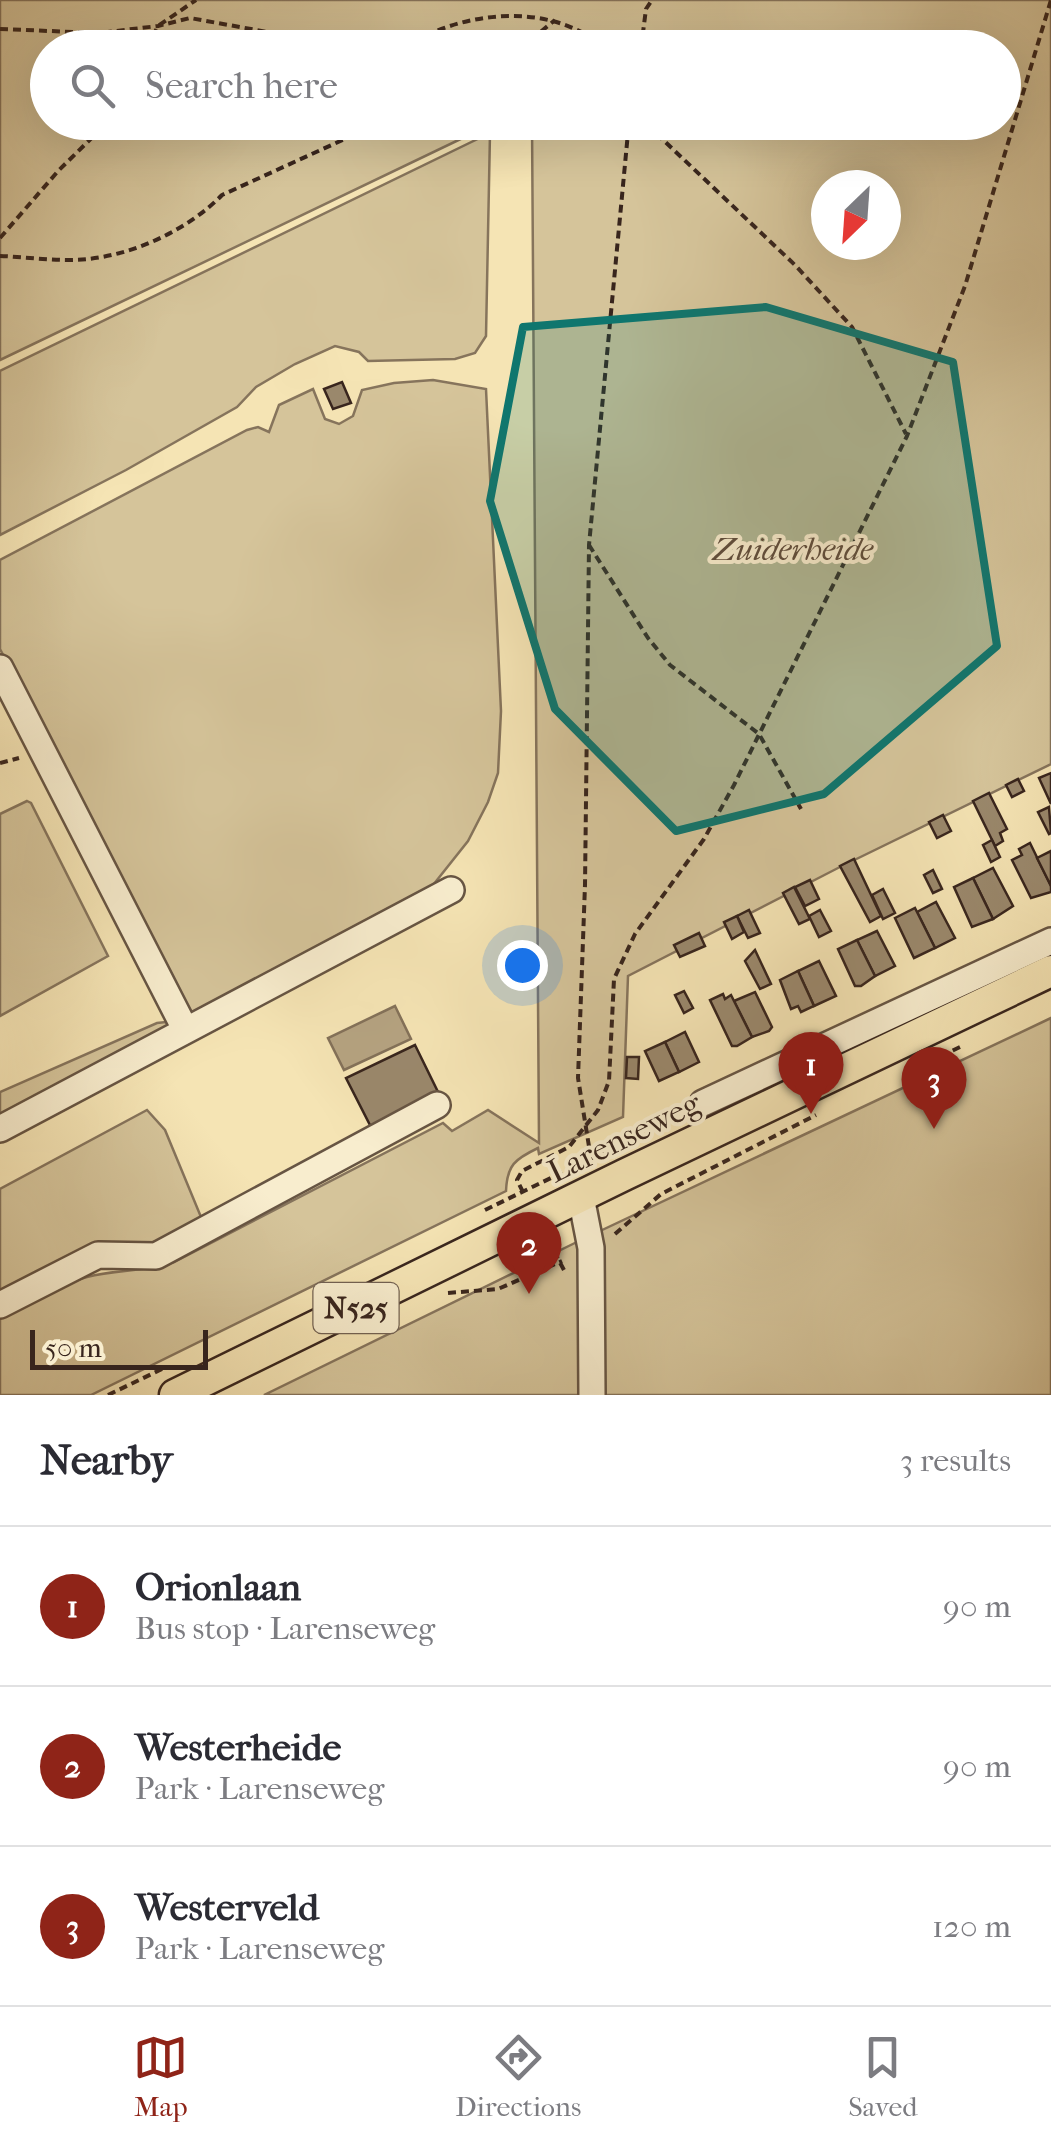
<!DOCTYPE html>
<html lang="en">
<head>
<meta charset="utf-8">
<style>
	:root { --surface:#fff; --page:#f2f2f3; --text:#2b2b33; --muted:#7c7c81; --line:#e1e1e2; --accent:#8f2418 }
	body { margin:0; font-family:"IM FELL French Canon",serif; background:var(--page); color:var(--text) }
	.compass { position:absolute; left:811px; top:170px; width:90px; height:90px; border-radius:50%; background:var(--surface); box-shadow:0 10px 40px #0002; rotate:205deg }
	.scale { position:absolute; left:30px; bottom:25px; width:178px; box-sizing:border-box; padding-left:10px; border:5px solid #38251d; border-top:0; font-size:28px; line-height:35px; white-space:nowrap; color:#38251d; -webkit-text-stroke:8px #f8edce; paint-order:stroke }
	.you { position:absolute; left:522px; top:965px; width:35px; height:35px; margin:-25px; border:8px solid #fff; border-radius:50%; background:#1a73e8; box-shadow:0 0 0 15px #1a73e833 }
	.badge { display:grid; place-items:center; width:65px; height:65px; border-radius:50%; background:var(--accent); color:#fff; font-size:32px; font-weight:700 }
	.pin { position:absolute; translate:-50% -82px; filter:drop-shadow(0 2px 5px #0008) }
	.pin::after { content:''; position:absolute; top:52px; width:35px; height:30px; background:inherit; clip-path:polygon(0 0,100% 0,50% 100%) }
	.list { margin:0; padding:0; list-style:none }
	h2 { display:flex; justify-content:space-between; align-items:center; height:130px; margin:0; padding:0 40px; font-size:42px }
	h2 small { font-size:32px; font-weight:400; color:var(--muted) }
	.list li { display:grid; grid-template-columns:65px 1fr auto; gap:30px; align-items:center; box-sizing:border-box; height:160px; padding:0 40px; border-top:2px solid var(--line) }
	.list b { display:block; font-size:38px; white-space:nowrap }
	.list p { margin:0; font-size:32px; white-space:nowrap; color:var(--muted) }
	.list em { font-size:32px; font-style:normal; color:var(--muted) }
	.icon { flex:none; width:55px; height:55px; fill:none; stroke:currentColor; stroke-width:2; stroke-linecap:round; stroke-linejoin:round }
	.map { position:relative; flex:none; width:1051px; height:1395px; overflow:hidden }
	.search { position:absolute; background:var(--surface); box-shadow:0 10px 40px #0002; left:30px; right:30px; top:30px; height:110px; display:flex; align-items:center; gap:25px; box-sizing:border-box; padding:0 35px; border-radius:55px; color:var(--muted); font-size:38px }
	.sheet { height:610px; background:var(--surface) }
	nav { display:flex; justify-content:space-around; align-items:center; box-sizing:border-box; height:140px; border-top:2px solid var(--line); background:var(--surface); font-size:28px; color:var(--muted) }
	nav a { display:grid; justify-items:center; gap:5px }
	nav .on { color:var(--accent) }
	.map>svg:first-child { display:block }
</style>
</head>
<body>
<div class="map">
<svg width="1051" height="1395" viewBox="0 0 1051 1395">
	<rect width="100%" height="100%" fill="#f5e4b4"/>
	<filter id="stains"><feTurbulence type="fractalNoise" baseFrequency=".002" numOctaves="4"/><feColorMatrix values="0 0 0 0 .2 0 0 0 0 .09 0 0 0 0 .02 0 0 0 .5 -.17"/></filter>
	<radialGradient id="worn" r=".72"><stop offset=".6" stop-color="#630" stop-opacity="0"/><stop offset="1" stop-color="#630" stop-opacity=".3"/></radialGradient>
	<g fill="#d5c49a" stroke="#86745c" stroke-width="2.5" fill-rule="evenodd">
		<path d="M 0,0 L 1051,0 L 1051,764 L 838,868 L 628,976 L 623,1117 L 539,1154 L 538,1148 C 515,1159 507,1165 506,1191 L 91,1395 L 0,1395 L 0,1319 C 28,1305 57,1285 87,1277 C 116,1269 146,1272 174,1262 L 443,1123 L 452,1131 L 488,1110 L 539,1143 L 532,123 L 1004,122 L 1004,48 L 48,48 L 48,122 L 494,123 L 0,360 ZM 826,185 L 886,185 L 886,245 L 826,245 Z"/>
		<path d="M 490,133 L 486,336 L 475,353 L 455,359 L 368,361 L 359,352 L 335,346 L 295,364 L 256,387 L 237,407 L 126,470 L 0,535 L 0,371 Z"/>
		<path d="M 433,380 L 486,389 L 501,711 L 498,773 L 488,802 L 468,841 L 414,909 L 193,1016 L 0,649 L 0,560 L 247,430 L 258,427 L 269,432 L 279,405 L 313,389 L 325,419 L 339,424 L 353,416 L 362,390 L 394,383 Z"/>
		<path d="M 27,801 L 31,803 L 108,956 L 0,1016 L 0,814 Z"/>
		<path d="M 1051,1018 L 1051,1395 L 264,1395 L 581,1240 Z"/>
		<path d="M 166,1022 L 170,1026 L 0,1123 L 0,1092 L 157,1023 Z"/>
		<path d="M 147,1110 L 165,1130 L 201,1217 L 164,1242 L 0,1300 L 0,1189 Z"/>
	</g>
	<path fill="#b5a381" stroke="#837159" stroke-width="2.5" d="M 395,1006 L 411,1039 L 344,1070 L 328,1038 Z"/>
	<g fill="#9a886c" stroke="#38251d" stroke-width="2.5">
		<path d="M 342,382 L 351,403 L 333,409 L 324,389 Z"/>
		<path d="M 1051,773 L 1051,804 L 1039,778 Z"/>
		<path d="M 1018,779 L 1024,791 L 1012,797 L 1006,785 Z"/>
		<path d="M 989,793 L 1007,829 L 1000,833 L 1003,841 L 995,846 L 973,801 Z"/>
		<path d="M 1049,807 L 1051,833 L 1049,834 L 1038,812 Z"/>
		<path d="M 943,815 L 951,831 L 937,838 L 929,822 Z"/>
		<path d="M 992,840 L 1000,857 L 991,862 L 983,845 Z"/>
		<path d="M 1030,843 L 1051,886 L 1051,892 L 1031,898 L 1012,860 L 1022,855 L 1019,849 Z"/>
		<path d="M 1051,851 L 1051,886 L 1037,858 Z"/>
		<path d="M 854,859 L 881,916 L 870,922 L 840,866 Z"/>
		<path d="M 993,868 L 1013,906 L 993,919 L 973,878 Z"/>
		<path d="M 933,870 L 942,889 L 933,893 L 924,875 Z"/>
		<path d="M 973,878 L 993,919 L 972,927 L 954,887 Z"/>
		<path d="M 810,880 L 819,899 L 805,906 L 795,887 Z"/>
		<path d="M 794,887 L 810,919 L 799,924 L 783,893 Z"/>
		<path d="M 883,889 L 895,913 L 883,919 L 872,895 Z"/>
		<path d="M 936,902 L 955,938 L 935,948 L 917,912 Z"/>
		<path d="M 915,908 L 935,948 L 914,958 L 895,918 Z"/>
		<path d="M 749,910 L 760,933 L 748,938 L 737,916 Z"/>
		<path d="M 820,910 L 831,931 L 819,937 L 809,916 Z"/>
		<path d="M 737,916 L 744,932 L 732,939 L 724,922 Z"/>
		<path d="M 877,931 L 895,966 L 875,976 L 857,940 Z"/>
		<path d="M 699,933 L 705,946 L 680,957 L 674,945 Z"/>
		<path d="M 857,940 L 875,976 L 861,986 L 855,986 L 838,949 Z"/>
		<path d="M 755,950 L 771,984 L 760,989 L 745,961 Z"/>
		<path d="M 819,961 L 836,996 L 814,1006 L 798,971 Z"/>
		<path d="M 798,971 L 814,1006 L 801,1012 L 798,1006 L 791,1009 L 780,980 Z"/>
		<path d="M 684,991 L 693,1008 L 684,1013 L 675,995 Z"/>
		<path d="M 755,992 L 772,1027 L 769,1031 L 752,1037 L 734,1001 Z"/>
		<path d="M 723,994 L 725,999 L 731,995 L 752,1037 L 737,1046 L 732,1046 L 710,1000 Z"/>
		<path d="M 685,1032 L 699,1062 L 679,1072 L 665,1042 Z"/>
		<path d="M 665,1042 L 679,1072 L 659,1081 L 645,1051 Z"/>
		<path d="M 415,1045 L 439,1094 L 371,1127 L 346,1078 Z"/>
		<path d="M 627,1057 L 639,1057 L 638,1079 L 626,1078 Z"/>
	</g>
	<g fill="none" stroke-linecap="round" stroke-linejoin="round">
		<defs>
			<g id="minor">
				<path d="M 0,668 L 185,1029"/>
				<path d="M 703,1103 L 1051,941"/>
				<path d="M 0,1129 L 451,890"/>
				<path d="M 581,1197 L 591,1248 L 592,1395"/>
				<path d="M 0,1305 L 98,1255 L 156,1256 L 437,1105"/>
			</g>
			<path id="major" d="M 175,1395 L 624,1175 L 1051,971"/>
		</defs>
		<use href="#minor" stroke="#675543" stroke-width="30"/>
		<use href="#major" stroke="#38251d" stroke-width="35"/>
		<g stroke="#38251d" stroke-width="4" stroke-dasharray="8 5" stroke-linecap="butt">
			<path d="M 0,29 L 99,33 L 158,26 L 190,18 L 356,48"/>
			<path d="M 147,48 L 158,26 L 196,0"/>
			<path d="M 403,48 C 461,11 549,0 605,48"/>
			<path d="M 521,48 L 555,20"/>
			<path d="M 641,48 L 646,9 L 652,0"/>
			<path d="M 633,122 L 659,136 L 795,265 L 852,327 L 906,434"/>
			<path d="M 0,238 L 59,170 L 108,122"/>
			<path d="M 0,256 C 28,257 60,262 88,259 C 136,254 189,229 222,195 L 382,122"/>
			<path d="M 589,545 L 648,638 L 670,665 L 759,734 L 801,809"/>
			<path d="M 0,763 L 19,758"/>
			<path d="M 941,1056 L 960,1047"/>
			<path d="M 591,1159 L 578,1078 L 585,885 L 589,545 L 629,122"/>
			<path d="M 523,1192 L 517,1180 L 522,1171 L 569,1147 L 598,1110 L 609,1081 L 614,979 L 635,934 L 704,839 L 734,785 L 907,436 L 965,286 L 1051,0"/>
			<path d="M 485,1210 L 652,1129"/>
			<path d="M 615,1234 L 661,1194 L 816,1115"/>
			<path d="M 548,1240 L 565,1272"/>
			<path d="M 448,1293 L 498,1289 L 562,1261"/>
			<path d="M 108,1395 L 162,1369"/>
		</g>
		<use href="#minor" stroke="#f8edce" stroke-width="25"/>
		<use href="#major" stroke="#f5e4b4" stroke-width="30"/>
	</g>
	<path fill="#0f766e" fill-opacity="0.2" stroke="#0f766e" stroke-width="8" stroke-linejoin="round" d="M 766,307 L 953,362 L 997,646 L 824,794 L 676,831 L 555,709 L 490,501 L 523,327 Z"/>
	<g text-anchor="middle" stroke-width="8" stroke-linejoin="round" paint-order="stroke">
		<rect fill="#f8edce" stroke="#726152" stroke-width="2.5" x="313.5" y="1283" width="85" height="50" rx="8"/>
		<g font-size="30" font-weight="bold" fill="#38251d">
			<text x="356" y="1318">N525</text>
		</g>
		<g font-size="32" font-style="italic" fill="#5f4d3c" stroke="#f8edce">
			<text x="793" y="560">Zuiderheide</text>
		</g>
		<g font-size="32" fill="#38251d" stroke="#f8edce">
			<text transform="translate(624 1137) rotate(-26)" y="11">Larenseweg</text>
		</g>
	</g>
	<rect width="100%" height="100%" filter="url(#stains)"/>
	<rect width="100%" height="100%" fill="url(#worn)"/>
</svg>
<svg class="compass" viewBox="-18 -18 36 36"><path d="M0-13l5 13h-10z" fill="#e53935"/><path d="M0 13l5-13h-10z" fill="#7c7c81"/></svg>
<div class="scale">50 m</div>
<div class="you"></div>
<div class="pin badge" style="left:811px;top:1114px">1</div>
<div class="pin badge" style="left:529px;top:1294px">2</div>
<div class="pin badge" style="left:934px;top:1129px">3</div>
<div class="search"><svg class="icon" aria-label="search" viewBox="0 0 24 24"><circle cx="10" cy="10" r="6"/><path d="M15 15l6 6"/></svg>Search here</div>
</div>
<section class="sheet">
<h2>Nearby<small>3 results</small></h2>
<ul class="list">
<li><span class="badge">1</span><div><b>Orionlaan</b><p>Bus stop · Larenseweg</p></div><em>90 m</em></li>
<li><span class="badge">2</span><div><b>Westerheide</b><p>Park · Larenseweg</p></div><em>90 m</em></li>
<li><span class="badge">3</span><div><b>Westerveld</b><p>Park · Larenseweg</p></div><em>120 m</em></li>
</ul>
</section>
<nav>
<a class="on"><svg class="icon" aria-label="map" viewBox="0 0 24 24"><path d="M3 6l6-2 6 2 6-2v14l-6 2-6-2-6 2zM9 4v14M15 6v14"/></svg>Map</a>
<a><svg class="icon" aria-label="directions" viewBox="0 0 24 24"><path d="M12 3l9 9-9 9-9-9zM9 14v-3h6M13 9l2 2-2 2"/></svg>Directions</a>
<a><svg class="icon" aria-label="saved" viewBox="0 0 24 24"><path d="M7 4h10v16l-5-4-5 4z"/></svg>Saved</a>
</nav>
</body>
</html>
